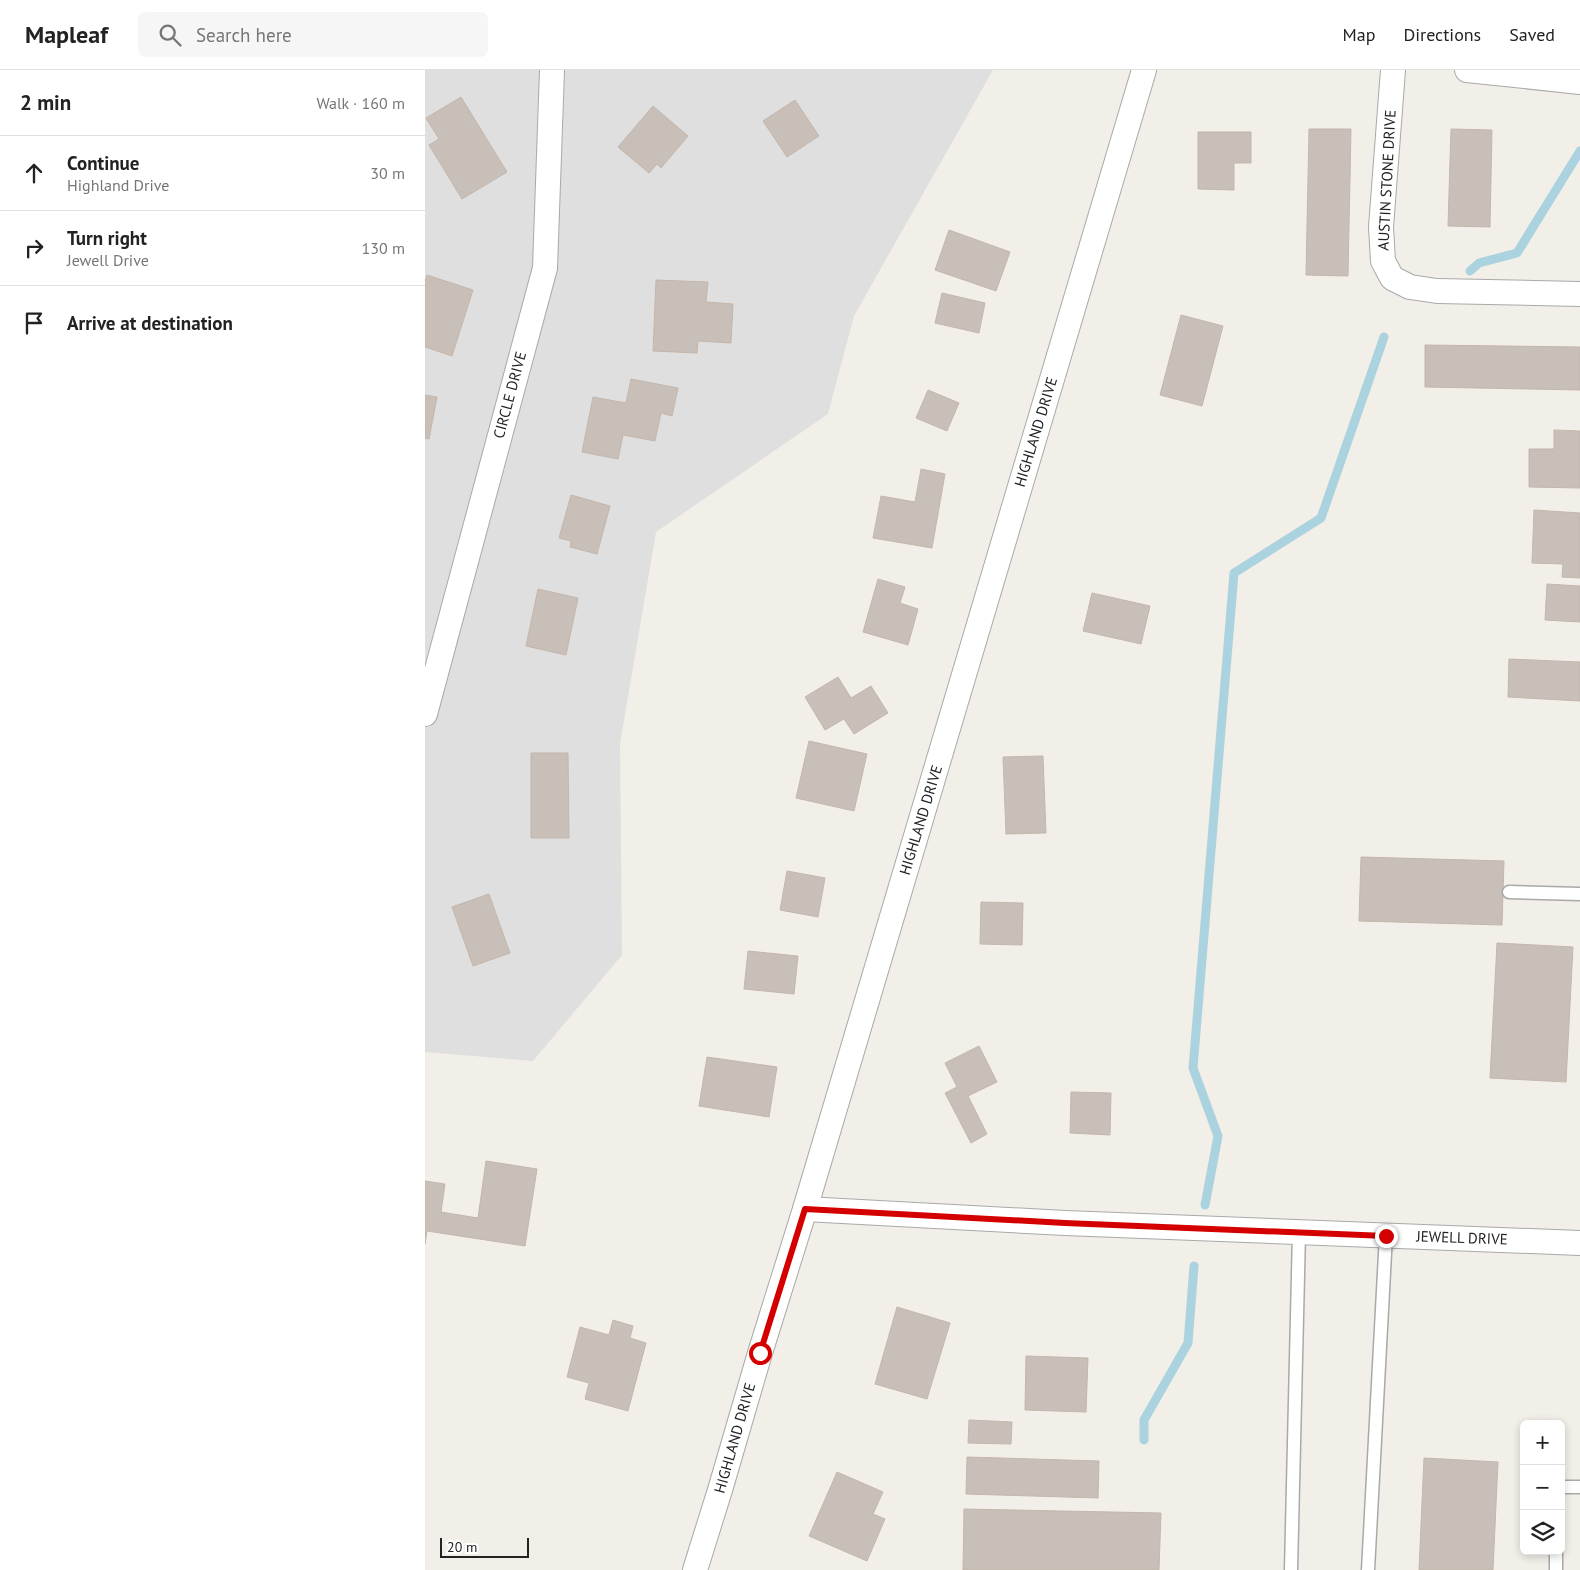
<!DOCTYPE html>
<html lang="en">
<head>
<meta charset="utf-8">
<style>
	:root { --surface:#fff; --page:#f6f6f6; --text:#222; --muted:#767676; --line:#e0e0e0 }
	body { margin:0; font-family:"PT Sans",sans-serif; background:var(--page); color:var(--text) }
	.controls { position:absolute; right:15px; bottom:15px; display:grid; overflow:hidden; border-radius:8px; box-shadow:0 2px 8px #0003 }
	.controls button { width:45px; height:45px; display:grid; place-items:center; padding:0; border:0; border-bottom:1px solid var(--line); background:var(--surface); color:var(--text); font:25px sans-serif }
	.scale { position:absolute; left:15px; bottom:12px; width:89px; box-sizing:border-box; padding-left:5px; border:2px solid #222; border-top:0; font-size:14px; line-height:18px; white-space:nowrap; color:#222; -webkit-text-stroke:4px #fff; paint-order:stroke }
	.stop { position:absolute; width:15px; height:15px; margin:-11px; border:4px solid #d40000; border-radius:50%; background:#fff }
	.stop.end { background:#d40000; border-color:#fff; box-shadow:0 1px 5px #0008 }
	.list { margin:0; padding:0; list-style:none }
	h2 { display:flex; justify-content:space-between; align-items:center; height:65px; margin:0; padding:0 20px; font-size:21px }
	h2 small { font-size:16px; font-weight:400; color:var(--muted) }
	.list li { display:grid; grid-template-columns:32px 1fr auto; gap:15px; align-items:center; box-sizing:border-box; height:75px; padding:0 20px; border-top:1px solid var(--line) }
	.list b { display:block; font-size:19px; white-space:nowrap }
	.list p { margin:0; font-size:16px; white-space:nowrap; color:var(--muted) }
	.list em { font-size:16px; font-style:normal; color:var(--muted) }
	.icon { flex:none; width:28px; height:28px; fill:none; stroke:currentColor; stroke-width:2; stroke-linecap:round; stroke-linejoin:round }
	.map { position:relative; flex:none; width:1155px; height:1500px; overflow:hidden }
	header { display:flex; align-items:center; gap:30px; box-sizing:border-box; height:70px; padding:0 25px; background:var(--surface); border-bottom:1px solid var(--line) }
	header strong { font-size:24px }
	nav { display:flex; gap:28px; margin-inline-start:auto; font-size:18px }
	.search { width:350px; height:45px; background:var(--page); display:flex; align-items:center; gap:12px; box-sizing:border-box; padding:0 18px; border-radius:8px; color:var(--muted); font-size:19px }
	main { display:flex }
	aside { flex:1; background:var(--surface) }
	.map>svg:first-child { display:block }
</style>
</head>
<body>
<header>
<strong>Mapleaf</strong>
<div class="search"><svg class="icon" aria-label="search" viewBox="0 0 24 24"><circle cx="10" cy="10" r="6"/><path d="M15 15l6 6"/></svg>Search here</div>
<nav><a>Map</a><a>Directions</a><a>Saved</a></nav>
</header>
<main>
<aside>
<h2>2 min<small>Walk · 160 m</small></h2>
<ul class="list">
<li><svg class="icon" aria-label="ahead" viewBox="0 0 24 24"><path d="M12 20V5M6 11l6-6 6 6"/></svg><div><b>Continue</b><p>Highland Drive</p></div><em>30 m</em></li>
<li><svg class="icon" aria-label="right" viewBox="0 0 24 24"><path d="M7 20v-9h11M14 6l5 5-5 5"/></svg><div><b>Turn right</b><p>Jewell Drive</p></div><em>130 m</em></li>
<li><svg class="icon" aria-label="arrive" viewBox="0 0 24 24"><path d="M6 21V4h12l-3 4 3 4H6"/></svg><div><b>Arrive at destination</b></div></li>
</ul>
</aside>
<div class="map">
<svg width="1155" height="1500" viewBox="0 0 1155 1500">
	<rect width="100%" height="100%" fill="#f2efe9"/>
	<path fill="#e0dfdf" d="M 0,0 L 568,0 L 429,246 L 403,344 L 231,462 L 195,674 L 197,885 L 108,991 L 0,982 Z"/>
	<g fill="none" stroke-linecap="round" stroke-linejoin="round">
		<g stroke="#aad3df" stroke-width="9">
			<path d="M 1045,201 L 1054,193 L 1092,183 L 1155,81"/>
			<path d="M 780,1135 L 793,1066 L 768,998 L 809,503 L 896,448 L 959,267"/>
			<path d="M 719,1370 L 719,1350 L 763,1273 L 769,1196"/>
		</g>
	</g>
	<g fill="#c7bfb8" stroke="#c4b6ab">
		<path d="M 36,27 L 82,102 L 37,129 L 4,75 L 14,69 L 1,48 Z"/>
		<path d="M 370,30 L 394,66 L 362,87 L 338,51 Z"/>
		<path d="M 228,36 L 263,66 L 236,98 L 232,94 L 224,103 L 193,77 Z"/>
		<path d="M 884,59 L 926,59 L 923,206 L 881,205 Z"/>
		<path d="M 1026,59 L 1067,60 L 1065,157 L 1023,156 Z"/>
		<path d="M 773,62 L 826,62 L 826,93 L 809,93 L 809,120 L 773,119 Z"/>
		<path d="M 524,160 L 585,182 L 571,221 L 510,200 Z"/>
		<path d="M 2,205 L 48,220 L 27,286 L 0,277 L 0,211 Z"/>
		<path d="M 231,210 L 283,212 L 281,232 L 308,234 L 306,273 L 273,271 L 272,283 L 228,281 Z"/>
		<path d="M 517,223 L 560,233 L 554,263 L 510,253 Z"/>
		<path d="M 756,245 L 798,256 L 777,336 L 735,325 Z"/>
		<path d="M 1000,275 L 1155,277 L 1155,320 L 1000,317 Z"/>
		<path d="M 206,309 L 253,318 L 247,346 L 236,343 L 230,371 L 198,365 L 193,389 L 157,382 L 168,327 L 201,333 Z"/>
		<path d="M 503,320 L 534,333 L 522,361 L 491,348 Z"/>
		<path d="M 0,325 L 12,327 L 4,369 L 0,368 Z"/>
		<path d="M 1129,360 L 1155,361 L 1155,418 L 1104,417 L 1104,379 L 1129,379 Z"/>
		<path d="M 496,399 L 520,404 L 507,478 L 448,468 L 456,426 L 490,432 Z"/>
		<path d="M 146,425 L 185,436 L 172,484 L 145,477 L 146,471 L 134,468 Z"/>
		<path d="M 1109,440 L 1155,443 L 1155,508 L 1137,507 L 1138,494 L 1107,493 Z"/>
		<path d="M 453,509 L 480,517 L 475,533 L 493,539 L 483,575 L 438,562 Z"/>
		<path d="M 1122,514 L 1155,516 L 1155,552 L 1120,550 Z"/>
		<path d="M 113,519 L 153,528 L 141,585 L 101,576 Z"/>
		<path d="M 667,523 L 725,536 L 716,574 L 658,561 Z"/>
		<path d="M 1084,589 L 1155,592 L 1155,631 L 1083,627 Z"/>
		<path d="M 413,607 L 426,628 L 446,616 L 463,643 L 429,664 L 419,649 L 400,660 L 380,627 Z"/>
		<path d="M 384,671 L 442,684 L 429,741 L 371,728 Z"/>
		<path d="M 106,683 L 143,683 L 144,768 L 106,768 Z"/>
		<path d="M 618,686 L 621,763 L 581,764 L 578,687 Z"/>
		<path d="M 936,787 L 1079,791 L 1077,855 L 934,851 Z"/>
		<path d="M 362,801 L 400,808 L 393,847 L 355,840 Z"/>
		<path d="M 64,824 L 85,883 L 48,896 L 27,837 Z"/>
		<path d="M 556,832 L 598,833 L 597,875 L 555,874 Z"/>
		<path d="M 1072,873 L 1148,877 L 1141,1012 L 1065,1008 Z"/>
		<path d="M 323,881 L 373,886 L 369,924 L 319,919 Z"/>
		<path d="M 554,976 L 572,1012 L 543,1026 L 562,1064 L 546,1073 L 520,1023 L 532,1017 L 520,993 Z"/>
		<path d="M 282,987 L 352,997 L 344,1047 L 274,1036 Z"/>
		<path d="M 646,1022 L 686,1023 L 685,1065 L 645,1063 Z"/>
		<path d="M 61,1091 L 112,1099 L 100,1176 L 2,1161 L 0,1174 L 0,1111 L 20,1114 L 16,1142 L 53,1148 Z"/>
		<path d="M 472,1237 L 525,1253 L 502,1329 L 450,1314 Z"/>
		<path d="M 188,1250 L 208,1256 L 205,1268 L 221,1273 L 203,1341 L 160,1329 L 164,1313 L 142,1307 L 155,1257 L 184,1265 Z"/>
		<path d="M 601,1286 L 663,1288 L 661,1342 L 600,1340 Z"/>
		<path d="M 544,1350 L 587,1352 L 586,1374 L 543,1373 Z"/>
		<path d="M 542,1387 L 674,1391 L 673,1428 L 541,1424 Z"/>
		<path d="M 999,1388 L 1073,1392 L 1068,1500 L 994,1500 Z"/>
		<path d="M 412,1402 L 458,1422 L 448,1444 L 460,1449 L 442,1491 L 384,1466 Z"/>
		<path d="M 539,1439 L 736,1443 L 734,1500 L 538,1500 Z"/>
	</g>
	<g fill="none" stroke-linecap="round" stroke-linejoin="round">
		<defs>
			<g id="service">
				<path d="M 1084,822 L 1155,824"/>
				<path d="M 1136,1417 L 1155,1417"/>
				<path d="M 866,1500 L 874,1162"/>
				<path d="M 943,1500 L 961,1165"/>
				<path d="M 1131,1500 L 1131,1481"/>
			</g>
			<g id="minor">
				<path d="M 968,0 L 956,157 L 958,191 L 967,208 L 985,217 L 1012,221 L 1155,224"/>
				<path d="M 1042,0 L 1155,12"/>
				<path d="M 0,644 L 120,198 L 127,0"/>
				<path d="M 380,1139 L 640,1153 L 1155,1173"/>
				<path d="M 270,1500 L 295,1420 L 335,1283 L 380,1139 L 719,0"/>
			</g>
		</defs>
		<use href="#service" stroke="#a9a9a9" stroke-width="15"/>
		<use href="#minor" stroke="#a9a9a9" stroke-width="26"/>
		<use href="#service" stroke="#fff" stroke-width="12"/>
		<use href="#minor" stroke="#fff" stroke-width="24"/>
	</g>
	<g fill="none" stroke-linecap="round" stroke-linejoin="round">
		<path stroke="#d40000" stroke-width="6" d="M 335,1283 L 380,1139 L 640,1153 L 961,1166"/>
	</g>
	<g text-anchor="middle" stroke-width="5" stroke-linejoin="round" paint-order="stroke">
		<g font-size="15" fill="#222" stroke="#fff">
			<text transform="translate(962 110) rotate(-87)" y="5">AUSTIN STONE DRIVE</text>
			<text transform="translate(85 325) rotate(-75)" y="5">CIRCLE DRIVE</text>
			<text transform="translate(611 362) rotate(-73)" y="5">HIGHLAND DRIVE</text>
			<text transform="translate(496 750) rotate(-73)" y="5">HIGHLAND DRIVE</text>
			<text transform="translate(1037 1168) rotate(2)" y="5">JEWELL DRIVE</text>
			<text transform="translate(310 1368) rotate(-74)" y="5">HIGHLAND DRIVE</text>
		</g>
	</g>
</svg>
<div class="controls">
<button>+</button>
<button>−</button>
<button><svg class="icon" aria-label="layers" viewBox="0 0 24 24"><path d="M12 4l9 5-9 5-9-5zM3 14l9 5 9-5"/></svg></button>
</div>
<div class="scale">20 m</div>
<div class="stop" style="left:335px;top:1283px"></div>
<div class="stop end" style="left:961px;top:1166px"></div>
</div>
</main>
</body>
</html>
